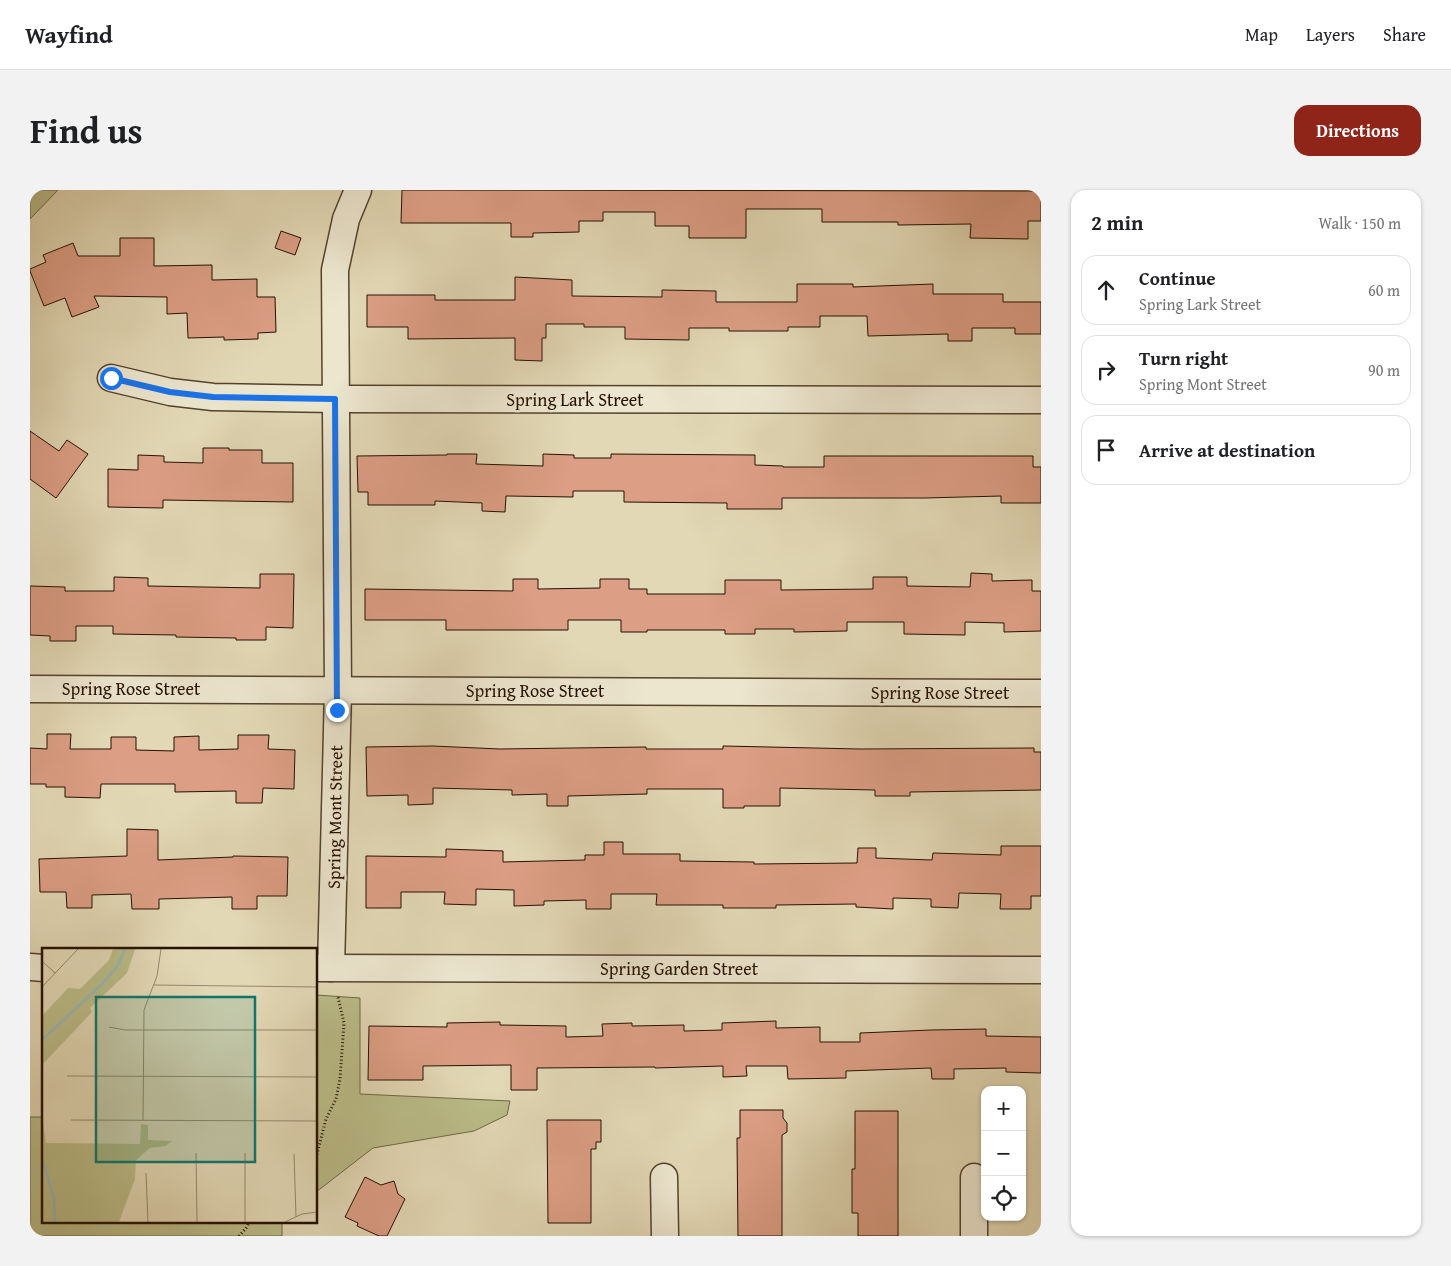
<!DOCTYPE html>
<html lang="en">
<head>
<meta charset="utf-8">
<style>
	:root { --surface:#fff; --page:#f2f2f2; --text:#202124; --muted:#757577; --line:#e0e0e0; --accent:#8f2418 }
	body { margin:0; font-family:"Gentium Book Plus",serif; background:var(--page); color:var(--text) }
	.controls { position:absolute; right:15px; bottom:15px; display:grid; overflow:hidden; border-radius:10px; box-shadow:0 1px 4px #0004 }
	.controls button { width:45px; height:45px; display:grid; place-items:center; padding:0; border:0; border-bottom:1px solid var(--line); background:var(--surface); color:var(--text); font:25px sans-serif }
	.stop { position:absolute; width:15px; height:15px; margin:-11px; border:4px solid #1a73e8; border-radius:50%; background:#fff }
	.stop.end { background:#1a73e8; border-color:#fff; box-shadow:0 1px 5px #0008 }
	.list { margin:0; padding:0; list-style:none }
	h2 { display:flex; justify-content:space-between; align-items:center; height:65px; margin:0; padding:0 20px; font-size:21px }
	h2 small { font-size:16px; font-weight:400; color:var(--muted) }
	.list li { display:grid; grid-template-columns:32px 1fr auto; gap:15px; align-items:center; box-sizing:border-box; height:70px; margin:0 10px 10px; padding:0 10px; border:1px solid var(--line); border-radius:15px }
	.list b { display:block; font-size:19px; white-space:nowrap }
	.list p { margin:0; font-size:16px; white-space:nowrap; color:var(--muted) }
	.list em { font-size:16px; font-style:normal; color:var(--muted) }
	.icon { flex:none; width:28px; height:28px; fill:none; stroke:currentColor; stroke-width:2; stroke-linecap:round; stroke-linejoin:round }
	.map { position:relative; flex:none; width:1011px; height:1046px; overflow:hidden; border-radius:15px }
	header { display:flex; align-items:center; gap:30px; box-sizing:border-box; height:70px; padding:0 25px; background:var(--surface); border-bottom:1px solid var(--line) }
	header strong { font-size:24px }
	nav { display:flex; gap:28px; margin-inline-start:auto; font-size:18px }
	.intro { display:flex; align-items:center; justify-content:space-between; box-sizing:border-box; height:120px; padding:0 30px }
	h1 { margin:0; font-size:35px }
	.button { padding:12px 22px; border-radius:15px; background:var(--accent); color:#fff; font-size:18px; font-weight:700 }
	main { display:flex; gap:30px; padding:0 30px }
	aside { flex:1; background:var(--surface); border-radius:15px; box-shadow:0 1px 4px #0004 }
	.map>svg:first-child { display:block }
</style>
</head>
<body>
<header>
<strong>Wayfind</strong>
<nav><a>Map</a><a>Layers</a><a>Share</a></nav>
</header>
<div class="intro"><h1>Find us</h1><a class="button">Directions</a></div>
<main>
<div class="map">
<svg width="1011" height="1046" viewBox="0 0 1011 1046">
	<rect width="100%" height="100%" fill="#e2d8b5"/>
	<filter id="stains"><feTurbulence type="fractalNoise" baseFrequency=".004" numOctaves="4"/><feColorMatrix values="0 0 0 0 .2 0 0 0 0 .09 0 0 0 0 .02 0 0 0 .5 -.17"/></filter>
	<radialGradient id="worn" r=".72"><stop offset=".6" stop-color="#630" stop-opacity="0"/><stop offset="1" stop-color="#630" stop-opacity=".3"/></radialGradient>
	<g fill="#babc88" stroke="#706644">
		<path d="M 0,0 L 28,0 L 0,29 Z"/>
		<path d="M 286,805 L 330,808 L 330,904 L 480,911 L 477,925 L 444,941 L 343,958 L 286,1002 Z"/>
		<path d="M 0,927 L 14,927 L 14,1032 L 252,1032 L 252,1046 L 0,1046 Z"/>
	</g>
	<g fill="#dc9e85" stroke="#251000">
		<path d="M 372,0 L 1011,1 L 1011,31 L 998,31 L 998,49 L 940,48 L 941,34 L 868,35 L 868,32 L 792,32 L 792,19 L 716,19 L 716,48 L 659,48 L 659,36 L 625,36 L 625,22 L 573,22 L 573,31 L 549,31 L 549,42 L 503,43 L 503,47 L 481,47 L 481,33 L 371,33 Z"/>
		<path d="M 251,41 L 271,48 L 265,65 L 245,58 Z"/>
		<path d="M 90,48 L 124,48 L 124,76 L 182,75 L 182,90 L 227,89 L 227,107 L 245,107 L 246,142 L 228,143 L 228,149 L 194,150 L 194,147 L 158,148 L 157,123 L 137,124 L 137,107 L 64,106 L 69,117 L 42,127 L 35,108 L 14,116 L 0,81 L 0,79 L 16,72 L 13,65 L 43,53 L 48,66 L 90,66 Z"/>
		<path d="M 485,87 L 542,90 L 542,106 L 632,107 L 632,100 L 686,101 L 686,112 L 767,112 L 767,94 L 823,94 L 823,97 L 903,94 L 903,104 L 973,104 L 973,112 L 1011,112 L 1011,144 L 985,144 L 985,138 L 942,138 L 942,151 L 918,151 L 918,144 L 838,146 L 837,126 L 790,126 L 790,137 L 758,137 L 758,141 L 699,141 L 699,138 L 659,138 L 659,150 L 595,149 L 595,137 L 554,137 L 554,134 L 516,134 L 516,148 L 512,148 L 512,171 L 485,170 L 485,148 L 378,149 L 378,137 L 337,137 L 337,105 L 405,105 L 405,110 L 485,110 Z"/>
		<path d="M 0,241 L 29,261 L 37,250 L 58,264 L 26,308 L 0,289 Z"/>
		<path d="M 173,258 L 199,258 L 199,260 L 232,260 L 232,273 L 263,273 L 263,312 L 133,310 L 133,318 L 78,317 L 78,279 L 108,280 L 108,265 L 134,266 L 134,272 L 173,273 Z"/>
		<path d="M 417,264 L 447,264 L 446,274 L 513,276 L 513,264 L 544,265 L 544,268 L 581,268 L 581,264 L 725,265 L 725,275 L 753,276 L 753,277 L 794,277 L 794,266 L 1003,266 L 1003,277 L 1011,277 L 1011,313 L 971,313 L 971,306 L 895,308 L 752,308 L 752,319 L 697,319 L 697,313 L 594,312 L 594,301 L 543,301 L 543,307 L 476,306 L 475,322 L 452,321 L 452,313 L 405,311 L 405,315 L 338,315 L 338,302 L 328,302 L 327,266 L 417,265 Z"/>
		<path d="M 941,383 L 962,384 L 962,391 L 1002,390 L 1002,401 L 1011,401 L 1011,441 L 974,442 L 974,433 L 935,432 L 935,445 L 874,444 L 874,432 L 817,432 L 817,441 L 764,442 L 764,439 L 725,439 L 725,444 L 695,444 L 695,440 L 617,440 L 617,442 L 591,442 L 591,430 L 538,430 L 538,440 L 416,440 L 416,430 L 335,430 L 335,399 L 483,401 L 483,389 L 508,389 L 508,399 L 570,398 L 570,389 L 599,389 L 599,399 L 617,399 L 617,404 L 695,404 L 695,390 L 751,390 L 751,400 L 843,399 L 843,387 L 877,387 L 877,396 L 940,397 Z"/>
		<path d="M 230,384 L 264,384 L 263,438 L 236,437 L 236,450 L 206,450 L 206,448 L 146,447 L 146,445 L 83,444 L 83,436 L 46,436 L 46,451 L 20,451 L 20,446 L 0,445 L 0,396 L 35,397 L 35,401 L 84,401 L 84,387 L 118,388 L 118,396 L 230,398 Z"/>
		<path d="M 17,544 L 41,544 L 40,559 L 81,559 L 81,547 L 106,547 L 106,560 L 144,561 L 144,547 L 169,546 L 169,560 L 208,559 L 208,545 L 239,545 L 238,559 L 265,560 L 264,599 L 233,598 L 232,613 L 206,613 L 206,601 L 145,602 L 145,594 L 71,594 L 70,608 L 35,607 L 35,597 L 16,597 L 16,594 L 0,594 L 0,558 L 17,559 Z"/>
		<path d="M 403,556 L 470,559 L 616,557 L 616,559 L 693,559 L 693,556 L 830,559 L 1004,558 L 1004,562 L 1011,562 L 1011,600 L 880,602 L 880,606 L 845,606 L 845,600 L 750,598 L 750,616 L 714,616 L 714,618 L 693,618 L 693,599 L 617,599 L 617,604 L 538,606 L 538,616 L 517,616 L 517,604 L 482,605 L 482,600 L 403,598 L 403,614 L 378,615 L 378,605 L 337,606 L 336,557 Z"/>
		<path d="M 97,639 L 128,640 L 128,670 L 203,667 L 203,666 L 258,667 L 257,706 L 227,706 L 227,719 L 202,719 L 202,707 L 129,709 L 129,719 L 102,719 L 101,704 L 62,705 L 62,718 L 37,718 L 36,702 L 10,702 L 9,669 L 97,666 Z"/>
		<path d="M 574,652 L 593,652 L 593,664 L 650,664 L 650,671 L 724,672 L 724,674 L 827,673 L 828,658 L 846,658 L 846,668 L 902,670 L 903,663 L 971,665 L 971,656 L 1011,656 L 1011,706 L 1001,706 L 1001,719 L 970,719 L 971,704 L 929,703 L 928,718 L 901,717 L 901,709 L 863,708 L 863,719 L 826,717 L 826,714 L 746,715 L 746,718 L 693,718 L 693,715 L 626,715 L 627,704 L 581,704 L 581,719 L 556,719 L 556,710 L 514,711 L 514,715 L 484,716 L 484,700 L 446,699 L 446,715 L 414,714 L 415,702 L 371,702 L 371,718 L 336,718 L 336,666 L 416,667 L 416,659 L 473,661 L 473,672 L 555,670 L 555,665 L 574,665 Z"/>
		<path d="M 746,831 L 746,838 L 790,837 L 790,852 L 830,852 L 830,843 L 901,840 L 956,839 L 956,846 L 1011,847 L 1011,883 L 976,882 L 976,878 L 924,879 L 924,889 L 902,889 L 901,878 L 816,881 L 816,888 L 758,889 L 757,876 L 716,876 L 717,886 L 693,887 L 693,876 L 625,878 L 625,877 L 507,878 L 507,900 L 481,900 L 481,875 L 393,876 L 393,890 L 338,890 L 339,836 L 417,837 L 417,833 L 470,832 L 470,835 L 536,836 L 536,847 L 573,846 L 572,834 L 602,833 L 602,836 L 654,835 L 654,841 L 692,840 L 692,833 Z"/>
		<path d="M 710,920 L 753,920 L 753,928 L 757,933 L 757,942 L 752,945 L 752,1046 L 708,1046 L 707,948 L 710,948 Z"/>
		<path d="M 825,921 L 868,921 L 868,1046 L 828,1046 L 828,1023 L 822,1023 L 822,979 L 825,979 Z"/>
		<path d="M 517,930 L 571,930 L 571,952 L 566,952 L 566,959 L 561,959 L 561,1033 L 518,1033 Z"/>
		<path d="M 335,987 L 351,995 L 364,991 L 368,1004 L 375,1009 L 357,1046 L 349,1046 L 327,1036 L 328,1033 L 315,1027 Z"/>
	</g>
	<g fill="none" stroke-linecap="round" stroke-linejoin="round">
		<defs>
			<g id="street">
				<path d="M 81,188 L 140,202 L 183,207 L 305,209 L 1011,210"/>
				<path d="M 0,499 L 1011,503"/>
				<path d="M 0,777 L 14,778"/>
				<path d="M 286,778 L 1011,780"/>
				<path d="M 301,778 L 308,501 L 305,80 L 316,29 L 328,0"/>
				<path d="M 634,987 L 635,1046"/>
				<path d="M 944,987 L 944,1046"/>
			</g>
		</defs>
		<use href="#street" stroke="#54422d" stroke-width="29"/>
		<g stroke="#251000" stroke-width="3" stroke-dasharray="1 2.5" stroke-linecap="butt">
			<path d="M 286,968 L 296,929 L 306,909 L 310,889 L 314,833 L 308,807"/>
			<path d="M 209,1046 L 217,1037 L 219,1032"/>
		</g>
		<use href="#street" stroke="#ece6cf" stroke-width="26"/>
	</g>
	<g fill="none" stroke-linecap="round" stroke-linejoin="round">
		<path stroke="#1a73e8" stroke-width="6" d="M 81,188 L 140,202 L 183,207 L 305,209 L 307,520"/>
	</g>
	<g text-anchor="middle" stroke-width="4.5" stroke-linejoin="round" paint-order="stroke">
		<g font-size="18" fill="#251000" stroke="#ece6cf">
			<text x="545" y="216">Spring Lark Street</text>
			<text x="101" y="505">Spring Rose Street</text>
			<text x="505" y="507">Spring Rose Street</text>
			<text x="910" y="509">Spring Rose Street</text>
			<text transform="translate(305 627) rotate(-89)" y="6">Spring Mont Street</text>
			<text x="649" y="785">Spring Garden Street</text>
		</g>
	</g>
	<g transform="translate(12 758)">
		<rect width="275" height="275" fill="#e2d8b5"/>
		<path d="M 71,1 L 93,1 L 85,25 L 48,60 L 50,64 L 0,117 L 0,68 L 26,40 L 38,41 L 67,12 ZM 0,167 L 4,195 L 98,196 L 99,176 L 106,177 L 106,192 L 130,193 L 124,198 L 108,200 L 94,212 L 93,231 L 77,274 L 0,274 Z" fill="#babc88"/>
		<path fill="none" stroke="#99b7b8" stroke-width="2.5" d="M 0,92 L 60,36 L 75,19 L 83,1M 0,210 L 12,250 L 13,274"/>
		<path fill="none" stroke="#96886d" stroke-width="1" d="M 0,13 L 13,25M 112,37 L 275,39M 0,39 L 36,1M 67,79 L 83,82 L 275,82M 25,128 L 275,129M 29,172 L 275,173M 101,172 L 102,62 L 115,28 L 119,1M 154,205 L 155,274M 203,205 L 203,274M 252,206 L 254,269M 104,225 L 106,274M 243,274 L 260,266 L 275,264"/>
		<path fill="#0f766e" fill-opacity="0.15" stroke="#0f766e" stroke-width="2.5" d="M 54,49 L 213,49 L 213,214 L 54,214 Z"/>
		<rect width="275" height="275" fill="none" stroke="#251000" stroke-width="2.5"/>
	</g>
	<rect width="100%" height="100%" filter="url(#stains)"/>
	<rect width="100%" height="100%" fill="url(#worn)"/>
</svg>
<div class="controls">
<button>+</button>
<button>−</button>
<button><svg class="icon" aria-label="locate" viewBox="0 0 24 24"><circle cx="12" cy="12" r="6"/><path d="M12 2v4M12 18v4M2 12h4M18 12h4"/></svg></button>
</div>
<div class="stop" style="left:81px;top:188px"></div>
<div class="stop end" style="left:307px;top:520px"></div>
</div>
<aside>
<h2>2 min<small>Walk · 150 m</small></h2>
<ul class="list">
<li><svg class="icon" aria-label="ahead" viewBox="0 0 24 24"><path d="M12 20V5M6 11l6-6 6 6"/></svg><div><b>Continue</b><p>Spring Lark Street</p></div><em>60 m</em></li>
<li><svg class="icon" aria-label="right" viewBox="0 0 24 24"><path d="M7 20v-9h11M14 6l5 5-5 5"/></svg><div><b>Turn right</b><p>Spring Mont Street</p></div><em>90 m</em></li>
<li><svg class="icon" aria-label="arrive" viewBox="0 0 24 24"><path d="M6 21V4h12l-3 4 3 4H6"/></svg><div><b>Arrive at destination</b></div></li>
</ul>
</aside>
</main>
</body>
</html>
